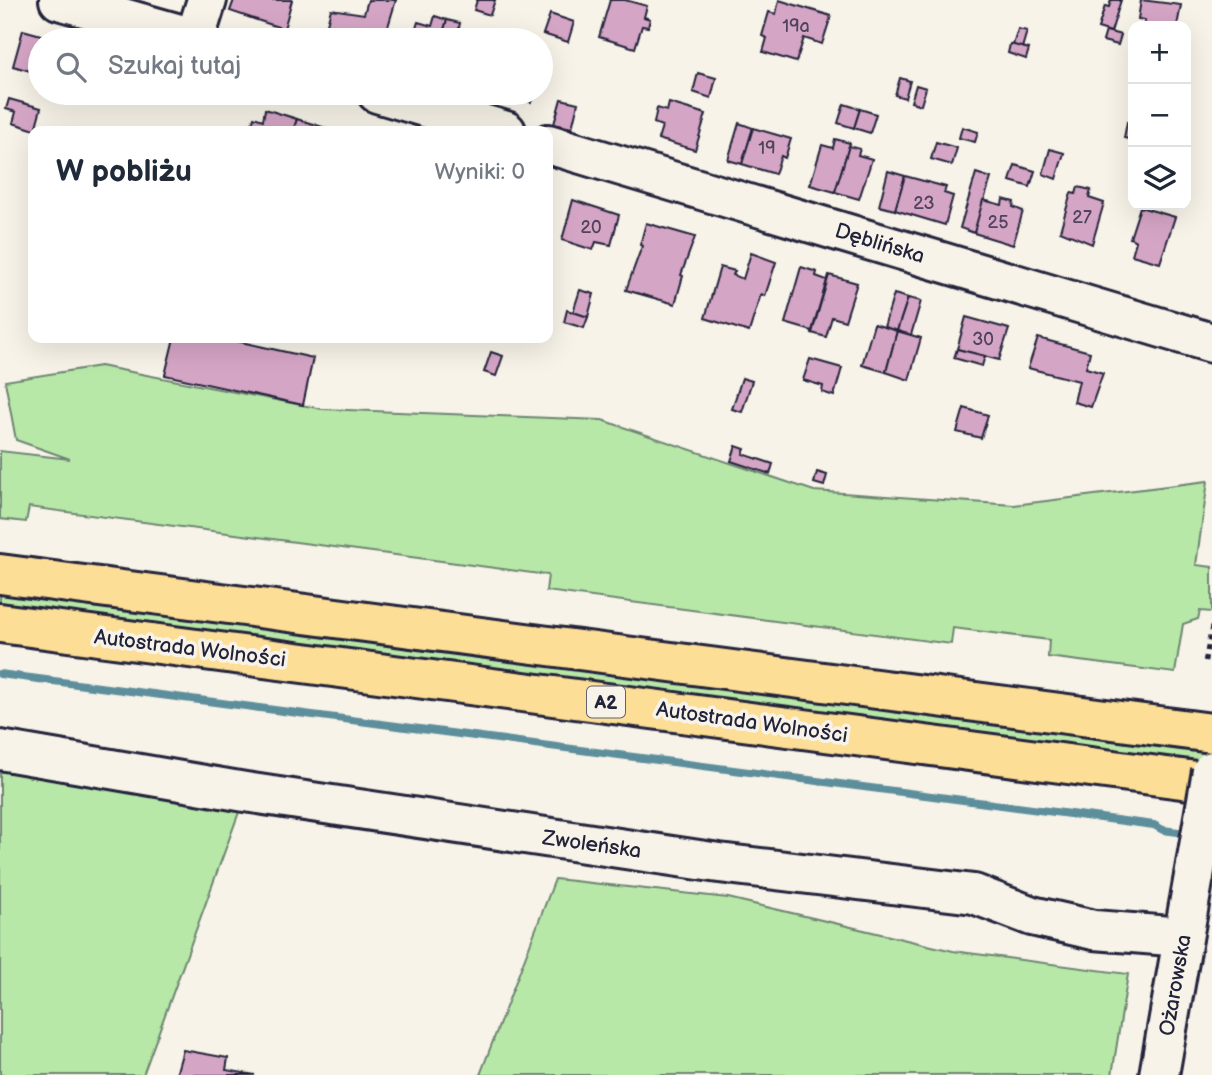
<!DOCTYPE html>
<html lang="pl">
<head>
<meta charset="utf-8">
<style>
	:root { --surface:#fff; --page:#f2f2f3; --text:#1f2937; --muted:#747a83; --line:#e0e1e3 }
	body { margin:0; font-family:"Balsamiq Sans",sans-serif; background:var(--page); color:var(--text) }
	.controls { position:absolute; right:21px; top:21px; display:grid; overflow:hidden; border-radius:14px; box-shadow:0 7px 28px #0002 }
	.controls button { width:63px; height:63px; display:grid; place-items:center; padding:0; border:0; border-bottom:2px solid var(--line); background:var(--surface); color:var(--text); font:35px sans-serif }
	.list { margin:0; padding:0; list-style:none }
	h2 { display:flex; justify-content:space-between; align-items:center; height:91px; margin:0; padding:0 28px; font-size:30px }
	h2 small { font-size:23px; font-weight:400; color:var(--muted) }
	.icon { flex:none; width:38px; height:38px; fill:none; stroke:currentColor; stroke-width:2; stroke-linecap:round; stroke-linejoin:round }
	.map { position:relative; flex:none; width:1212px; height:1075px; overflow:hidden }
	.search { position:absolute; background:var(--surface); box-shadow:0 7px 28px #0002; left:28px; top:28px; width:525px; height:77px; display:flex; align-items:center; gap:18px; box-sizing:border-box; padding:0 24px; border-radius:38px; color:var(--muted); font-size:26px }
	.panel { position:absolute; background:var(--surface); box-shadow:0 7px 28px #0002; left:28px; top:126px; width:525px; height:217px; border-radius:14px }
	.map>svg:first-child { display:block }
</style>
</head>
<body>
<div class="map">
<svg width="1212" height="1075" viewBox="0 0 1212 1075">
	<rect width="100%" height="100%" fill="#f7f3e8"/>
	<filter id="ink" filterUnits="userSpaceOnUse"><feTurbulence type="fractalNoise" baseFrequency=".0143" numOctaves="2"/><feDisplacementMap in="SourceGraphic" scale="14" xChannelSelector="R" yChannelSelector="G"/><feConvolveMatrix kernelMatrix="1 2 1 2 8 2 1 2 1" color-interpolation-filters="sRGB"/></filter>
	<g filter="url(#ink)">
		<g fill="#b8e8a8" stroke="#6d8572" stroke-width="2">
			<path d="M 100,366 L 322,409 L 602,420 L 814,491 L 1014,505 L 1208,481 L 1196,565 L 1212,567 L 1212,612 L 1200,611 L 1198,619 L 1183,624 L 1175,673 L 1048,657 L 1049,640 L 953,628 L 951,644 L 546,591 L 548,575 L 29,507 L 26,522 L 0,519 L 0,451 L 70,459 L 16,440 L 5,381 Z"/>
			<path d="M 0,592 L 1212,752 L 1212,764 L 0,605 Z"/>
			<path d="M 0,766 L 239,812 L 143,1075 L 0,1075 Z"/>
			<path d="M 555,879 L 728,898 L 953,951 L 1128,974 L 1112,1075 L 480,1075 Z"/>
		</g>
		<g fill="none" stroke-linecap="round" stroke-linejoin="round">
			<path stroke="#5d8e9c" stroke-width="8" d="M 0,674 L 1154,825 L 1163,830 L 1193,834"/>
		</g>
		<g fill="#d5a5c5" stroke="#22223b" stroke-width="2">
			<path d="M 234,0 L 292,0 L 284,29 L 230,11 Z"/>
			<path d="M 368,0 L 396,0 L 384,40 L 330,40 L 334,26 L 327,24 L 331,9 L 364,14 Z"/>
			<path d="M 477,0 L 495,0 L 490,15 L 474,10 Z"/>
			<path d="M 610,0 L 625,0 L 647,6 L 644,17 L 650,19 L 648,27 L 642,26 L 635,48 L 599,37 Z"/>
			<path d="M 779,0 L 831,16 L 822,44 L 804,38 L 796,62 L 763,52 L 767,38 L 762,36 L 769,12 L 776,14 Z"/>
			<path d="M 1111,0 L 1121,0 L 1111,32 L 1098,28 L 1105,6 L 1109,7 Z"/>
			<path d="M 1141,0 L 1181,5 L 1177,26 L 1144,26 L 1145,20 L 1138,19 Z"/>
			<path d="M 550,14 L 574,22 L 568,42 L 543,34 Z"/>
			<path d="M 435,16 L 447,20 L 441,40 L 412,40 L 418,22 L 432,26 Z"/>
			<path d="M 447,20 L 460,23 L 458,33 L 471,37 L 470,40 L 441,40 Z"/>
			<path d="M 1018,29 L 1027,31 L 1022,48 L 1013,45 Z"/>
			<path d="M 23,30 L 59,40 L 40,40 L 40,74 L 13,66 Z"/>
			<path d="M 1106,31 L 1121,35 L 1118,45 L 1103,41 Z"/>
			<path d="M 1010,44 L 1029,49 L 1026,59 L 1008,53 Z"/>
			<path d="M 698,73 L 716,78 L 711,98 L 693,92 Z"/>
			<path d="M 900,78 L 910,81 L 905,98 L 895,95 Z"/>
			<path d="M 916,85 L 926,88 L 921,105 L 911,102 Z"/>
			<path d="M 500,93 L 534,93 L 531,102 Z"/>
			<path d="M 9,99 L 41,108 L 35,130 L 13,123 L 16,112 L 6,109 Z"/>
			<path d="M 561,99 L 578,103 L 572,128 L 554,124 Z"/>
			<path d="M 669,103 L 706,114 L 695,150 L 658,139 L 662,126 L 654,123 L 657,108 L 667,111 Z"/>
			<path d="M 844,104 L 860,109 L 854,128 L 838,123 Z"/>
			<path d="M 265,109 L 297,119 L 293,131 L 250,131 L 254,117 L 263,120 Z"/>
			<path d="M 860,109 L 876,114 L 870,133 L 854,128 Z"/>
			<path d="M 297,119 L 329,129 L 329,131 L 293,131 Z"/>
			<path d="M 1127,122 L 1133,123 L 1133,140 L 1124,138 Z"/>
			<path d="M 739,123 L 753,128 L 742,164 L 728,160 Z"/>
			<path d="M 962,127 L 978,132 L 975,142 L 959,138 Z"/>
			<path d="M 753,128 L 791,139 L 785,158 L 781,156 L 775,174 L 742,164 Z"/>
			<path d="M 835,139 L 850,143 L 835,192 L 810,185 L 822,145 L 833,148 Z"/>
			<path d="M 936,142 L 957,148 L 952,165 L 931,159 Z"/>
			<path d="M 849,146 L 860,149 L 858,155 L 872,159 L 859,199 L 835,192 Z"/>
			<path d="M 1050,149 L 1064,153 L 1056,179 L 1043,174 Z"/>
			<path d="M 1015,165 L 1035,171 L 1030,187 L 1010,181 Z"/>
			<path d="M 888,171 L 905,176 L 895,210 L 879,206 Z"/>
			<path d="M 976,173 L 991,178 L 974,233 L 960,228 Z"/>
			<path d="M 905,176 L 946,187 L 944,193 L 953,196 L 945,225 L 895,210 Z"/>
			<path d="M 1078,187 L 1091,190 L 1089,198 L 1104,203 L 1092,244 L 1060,231 L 1071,193 L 1076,194 Z"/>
			<path d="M 1003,199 L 1014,202 L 1013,207 L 1023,211 L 1013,245 L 974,233 L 983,200 L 1002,205 Z"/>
			<path d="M 573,200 L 619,215 L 611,245 L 596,242 L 593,250 L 562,240 Z"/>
			<path d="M 1140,207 L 1175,217 L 1160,263 L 1132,255 L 1136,241 L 1130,238 Z"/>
			<path d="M 646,223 L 695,237 L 681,275 L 683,276 L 675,304 L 626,290 L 642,246 L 640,245 Z"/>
			<path d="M 751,253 L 776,262 L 765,296 L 761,294 L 749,332 L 705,318 L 720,267 L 735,271 L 733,275 L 743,279 Z"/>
			<path d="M 801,267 L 817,272 L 816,276 L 827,280 L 812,331 L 785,323 Z"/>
			<path d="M 829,275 L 857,283 L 845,321 L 832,317 L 826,337 L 812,333 Z"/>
			<path d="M 580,290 L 594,294 L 588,317 L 573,312 Z"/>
			<path d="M 894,294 L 908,298 L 897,331 L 884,327 Z"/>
			<path d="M 908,298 L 921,301 L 911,335 L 897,331 Z"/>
			<path d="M 567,310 L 588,317 L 584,328 L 564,322 Z"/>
			<path d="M 966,317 L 1009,329 L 999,360 L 957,349 Z"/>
			<path d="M 874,324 L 897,331 L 886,372 L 862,365 Z"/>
			<path d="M 897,331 L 921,338 L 909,380 L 886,372 Z"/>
			<path d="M 174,338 L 223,338 L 313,358 L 303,405 L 165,375 Z"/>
			<path d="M 1038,338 L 1090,352 L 1086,368 L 1103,373 L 1091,407 L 1074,402 L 1079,381 L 1028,368 Z"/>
			<path d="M 957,349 L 985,356 L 982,366 L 954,358 Z"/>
			<path d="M 491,352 L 503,356 L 496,376 L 484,372 Z"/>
			<path d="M 810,359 L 842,368 L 834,396 L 822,392 L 823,386 L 803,380 Z"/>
			<path d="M 742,378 L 752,381 L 742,412 L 732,409 Z"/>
			<path d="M 964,408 L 988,415 L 981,438 L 957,432 Z"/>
			<path d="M 736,446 L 745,449 L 743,454 L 773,464 L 770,474 L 731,461 Z"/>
			<path d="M 817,472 L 827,475 L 824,486 L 814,483 Z"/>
			<path d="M 183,1050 L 228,1058 L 226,1070 L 255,1075 L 176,1075 Z"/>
		</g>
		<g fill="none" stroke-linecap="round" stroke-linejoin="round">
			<defs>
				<g id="minor">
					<path d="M 59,0 L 201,40"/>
					<path d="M 195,38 L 207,0"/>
					<path d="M 377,93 L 506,131"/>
					<path d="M 548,144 L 1212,343"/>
					<path d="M 0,750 L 245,792 L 719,863 L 974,894 L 1032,916 L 1094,930 L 1183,937"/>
					<path d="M 1159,1075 L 1194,876"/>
				</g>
				<g id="highway">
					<path d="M 0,574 L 1212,733"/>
					<path d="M 0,623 L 1212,783"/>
				</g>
			</defs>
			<use href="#minor" stroke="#22223b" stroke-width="44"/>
			<use href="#highway" stroke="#22223b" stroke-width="44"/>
			<path stroke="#22223b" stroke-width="4.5" stroke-dasharray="5 5" stroke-linecap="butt" d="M 1205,661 L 1212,625"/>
			<use href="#minor" stroke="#f7f3e8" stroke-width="38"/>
			<use href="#highway" stroke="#fdde96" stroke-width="38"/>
			<defs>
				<path id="minor-bridge" d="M 1194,876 L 1212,771"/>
			</defs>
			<use href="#minor-bridge" stroke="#22223b" stroke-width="44" stroke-linecap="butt"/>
			<use href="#minor-bridge" stroke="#f7f3e8" stroke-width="38"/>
		</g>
	</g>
	<g text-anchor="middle" stroke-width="7" stroke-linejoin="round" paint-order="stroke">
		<g font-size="18" fill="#4f435e">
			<text x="796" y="32">19a</text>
			<text x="767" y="154">19</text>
			<text x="924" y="209">23</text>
			<text x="1082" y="223">27</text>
			<text x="998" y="228">25</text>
			<text x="591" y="233">20</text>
			<text x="983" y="345">30</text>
		</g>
		<rect fill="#f7f3e8" stroke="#62616f" stroke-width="2" x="587" y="686.5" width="38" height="31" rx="5"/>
		<g font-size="19" font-weight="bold" fill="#22223b">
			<text x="606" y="709">A2</text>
		</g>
		<g font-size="21" fill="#22223b" stroke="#f7f3e8">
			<text transform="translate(880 243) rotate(17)" y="7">Dęblińska</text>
			<text transform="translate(190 648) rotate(7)" y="7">Autostrada Wolności</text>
			<text transform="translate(752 722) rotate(8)" y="7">Autostrada Wolności</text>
			<text transform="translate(592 844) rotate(8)" y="7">Zwoleńska</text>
			<text transform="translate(1175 985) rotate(-80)" y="7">Ożarowska</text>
		</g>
	</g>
</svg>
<div class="controls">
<button>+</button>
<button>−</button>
<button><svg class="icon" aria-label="layers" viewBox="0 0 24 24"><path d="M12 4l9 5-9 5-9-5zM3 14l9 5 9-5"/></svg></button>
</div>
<div class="search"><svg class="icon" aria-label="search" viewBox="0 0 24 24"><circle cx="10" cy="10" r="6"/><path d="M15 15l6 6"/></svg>Szukaj tutaj</div>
<section class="panel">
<h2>W pobliżu<small>Wyniki: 0</small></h2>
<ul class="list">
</ul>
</section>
</div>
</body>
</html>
